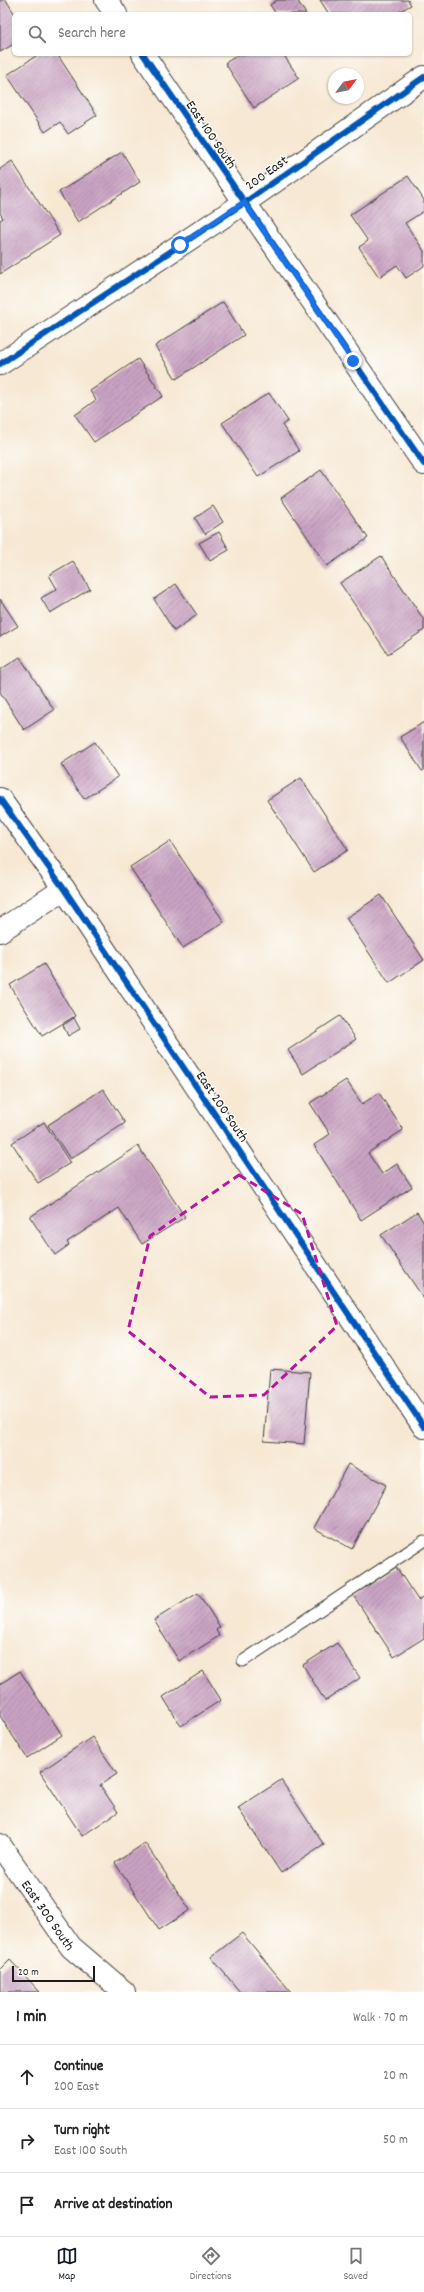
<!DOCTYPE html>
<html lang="en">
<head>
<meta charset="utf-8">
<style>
	:root { --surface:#fff; --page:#f6f6f6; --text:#222; --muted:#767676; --line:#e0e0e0; --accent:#111827 }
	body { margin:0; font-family:Dekko,sans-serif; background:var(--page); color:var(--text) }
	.compass { position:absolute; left:328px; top:68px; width:36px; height:36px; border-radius:50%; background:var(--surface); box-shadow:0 1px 3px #0004; rotate:58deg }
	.scale { position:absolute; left:12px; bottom:10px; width:83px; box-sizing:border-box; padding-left:4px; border:2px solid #1c1c1c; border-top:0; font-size:11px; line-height:14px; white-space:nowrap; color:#1c1c1c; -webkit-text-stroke:3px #fdfcf7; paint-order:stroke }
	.stop { position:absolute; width:12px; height:12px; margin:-9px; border:3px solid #1a73e8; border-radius:50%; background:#fff }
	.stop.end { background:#1a73e8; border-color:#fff; box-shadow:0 1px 4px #0008 }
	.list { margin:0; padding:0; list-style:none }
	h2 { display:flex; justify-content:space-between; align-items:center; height:52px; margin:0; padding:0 16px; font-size:17px }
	h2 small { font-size:13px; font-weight:400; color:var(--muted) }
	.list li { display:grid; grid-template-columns:26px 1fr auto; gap:12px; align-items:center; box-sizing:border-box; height:64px; padding:0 16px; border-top:1px solid var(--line) }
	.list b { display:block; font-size:15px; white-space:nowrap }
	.list p { margin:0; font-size:13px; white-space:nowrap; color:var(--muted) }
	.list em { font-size:13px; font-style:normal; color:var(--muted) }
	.icon { flex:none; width:22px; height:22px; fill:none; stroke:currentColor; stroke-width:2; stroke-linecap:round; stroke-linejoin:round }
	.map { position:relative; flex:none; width:424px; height:1992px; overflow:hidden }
	.search { position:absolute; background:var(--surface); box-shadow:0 1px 3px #0004; left:12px; right:12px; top:12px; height:44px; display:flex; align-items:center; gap:10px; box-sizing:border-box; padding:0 14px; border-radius:6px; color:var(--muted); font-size:15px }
	.sheet { height:244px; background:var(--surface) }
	nav { display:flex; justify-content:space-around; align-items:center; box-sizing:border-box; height:56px; border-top:1px solid var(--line); background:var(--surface); font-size:11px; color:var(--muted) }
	nav a { display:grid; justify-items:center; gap:2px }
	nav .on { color:var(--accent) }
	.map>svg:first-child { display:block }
</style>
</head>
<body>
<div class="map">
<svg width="424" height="1992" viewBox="0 0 424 1992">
	<defs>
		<pattern id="building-hatch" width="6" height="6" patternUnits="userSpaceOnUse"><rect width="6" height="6" fill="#c9a3c3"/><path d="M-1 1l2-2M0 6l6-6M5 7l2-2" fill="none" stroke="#a2849e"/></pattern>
	</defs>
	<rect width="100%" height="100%" fill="#fdfcf7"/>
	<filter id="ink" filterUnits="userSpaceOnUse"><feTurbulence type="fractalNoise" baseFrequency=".025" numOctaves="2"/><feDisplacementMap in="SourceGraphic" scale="8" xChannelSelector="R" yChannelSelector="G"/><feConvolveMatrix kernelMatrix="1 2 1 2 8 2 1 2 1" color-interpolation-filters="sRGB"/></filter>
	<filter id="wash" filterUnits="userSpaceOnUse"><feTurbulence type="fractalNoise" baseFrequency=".012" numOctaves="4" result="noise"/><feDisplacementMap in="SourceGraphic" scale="16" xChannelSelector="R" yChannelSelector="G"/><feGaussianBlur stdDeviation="0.9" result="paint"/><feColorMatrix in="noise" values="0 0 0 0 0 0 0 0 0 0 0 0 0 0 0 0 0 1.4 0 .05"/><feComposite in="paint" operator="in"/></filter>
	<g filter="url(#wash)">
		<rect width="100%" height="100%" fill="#f7e8d4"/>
		<g id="blocks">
			<g fill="url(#building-hatch)">
				<path d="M 0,0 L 6,0 L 14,13 L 14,44 L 0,52 Z"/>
				<path d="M 277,0 L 297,0 L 306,14 L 276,14 L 270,5 Z"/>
				<path d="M 320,0 L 408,0 L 411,5 L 395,14 L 329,14 Z"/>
				<path d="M 39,54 L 57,54 L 97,115 L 68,134 L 60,122 L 45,132 L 7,75 Z"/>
				<path d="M 240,54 L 283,54 L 299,78 L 254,108 L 225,63 Z"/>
				<path d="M 122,152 L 140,182 L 78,222 L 59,192 Z"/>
				<path d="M 12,161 L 60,235 L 0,274 L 0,220 L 3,218 L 0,213 L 0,169 Z"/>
				<path d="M 408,176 L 424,200 L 424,211 L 405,223 L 424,251 L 424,266 L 406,278 L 397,265 L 379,277 L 359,247 L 368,241 L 350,215 Z"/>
				<path d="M 223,302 L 244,335 L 176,379 L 155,346 Z"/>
				<path d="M 138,359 L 163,396 L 94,442 L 75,415 L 96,400 L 90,391 Z"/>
				<path d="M 269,393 L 288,421 L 282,425 L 299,451 L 258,477 L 222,423 Z"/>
				<path d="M 321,470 L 368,538 L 327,566 L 281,498 Z"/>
				<path d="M 213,506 L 223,522 L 205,534 L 195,518 Z"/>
				<path d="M 219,532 L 229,550 L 210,561 L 199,543 Z"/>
				<path d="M 381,556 L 424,620 L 424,630 L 388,654 L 340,583 Z"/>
				<path d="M 73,561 L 90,589 L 50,613 L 41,598 L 57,589 L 49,575 Z"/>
				<path d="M 176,584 L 197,615 L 174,631 L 154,599 Z"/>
				<path d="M 0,599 L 18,626 L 0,637 Z"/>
				<path d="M 20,657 L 54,710 L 24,730 L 0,692 L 0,670 Z"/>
				<path d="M 424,722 L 424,770 L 422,771 L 400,737 Z"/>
				<path d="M 95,742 L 118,777 L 84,799 L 61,764 Z"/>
				<path d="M 301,778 L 348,850 L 314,872 L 267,800 Z"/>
				<path d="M 170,841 L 224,922 L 183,948 L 130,867 Z"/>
				<path d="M 381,895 L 424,960 L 389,983 L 346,918 Z"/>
				<path d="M 44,964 L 75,1016 L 42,1036 L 10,985 Z"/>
				<path d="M 340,1016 L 356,1039 L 303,1074 L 288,1050 Z"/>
				<path d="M 74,1018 L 80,1029 L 68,1036 L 63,1025 Z"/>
				<path d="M 346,1080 L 362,1104 L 379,1093 L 403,1130 L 368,1153 L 382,1174 L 397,1164 L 412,1187 L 361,1220 L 314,1145 L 330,1134 L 310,1103 Z"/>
				<path d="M 103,1089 L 125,1123 L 70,1159 L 48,1125 Z"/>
				<path d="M 44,1122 L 70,1163 L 38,1183 L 12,1143 Z"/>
				<path d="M 138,1146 L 185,1217 L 142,1244 L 119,1208 L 67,1242 L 69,1245 L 55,1255 L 30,1217 Z"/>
				<path d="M 417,1212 L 424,1223 L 424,1299 L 381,1235 Z"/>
				<path d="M 270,1369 L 310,1372 L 304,1444 L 264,1441 Z"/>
				<path d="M 348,1464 L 386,1485 L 352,1549 L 314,1528 Z"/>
				<path d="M 396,1567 L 418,1600 L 424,1596 L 424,1638 L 394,1657 L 353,1595 Z"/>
				<path d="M 198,1593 L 220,1627 L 216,1630 L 219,1636 L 179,1661 L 154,1620 Z"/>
				<path d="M 337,1643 L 360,1678 L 325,1701 L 303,1665 Z"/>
				<path d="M 20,1671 L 62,1735 L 27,1758 L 0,1716 L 0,1684 Z"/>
				<path d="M 203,1671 L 221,1700 L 181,1726 L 163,1697 Z"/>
				<path d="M 92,1737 L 117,1774 L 100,1785 L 118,1812 L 82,1836 L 40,1772 Z"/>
				<path d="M 281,1780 L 324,1845 L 281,1873 L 238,1808 Z"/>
				<path d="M 145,1843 L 190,1910 L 159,1930 L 115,1863 Z"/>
				<path d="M 242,1933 L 291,1992 L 240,1992 L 211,1957 Z"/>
				<path d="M 10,1960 L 40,1992 L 0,1992 L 0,1970 Z"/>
			</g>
		</g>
	</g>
	<g filter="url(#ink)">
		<use href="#blocks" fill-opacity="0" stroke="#3d3b38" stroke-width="1"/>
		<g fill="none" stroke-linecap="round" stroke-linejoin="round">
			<defs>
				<path id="service" d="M 243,1661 L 424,1541"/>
				<g id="minor">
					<path d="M 106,0 L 116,14"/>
					<path d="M 143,54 L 424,464"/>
					<path d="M 0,364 L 244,203 L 424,77"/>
					<path d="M 0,799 L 64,889 L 424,1427"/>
					<path d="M 0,931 L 64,889"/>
					<path id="s1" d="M 0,1845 L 71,1947 L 124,1992"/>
				</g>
			</defs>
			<use href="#service" stroke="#3d3b38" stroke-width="13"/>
			<use href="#minor" stroke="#3d3b38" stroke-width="24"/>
			<use href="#service" stroke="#fff" stroke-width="11"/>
			<use href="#minor" stroke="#fff" stroke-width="22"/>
			<defs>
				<g id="cycleway">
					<path d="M 143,54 L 424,464"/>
					<path d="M 0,364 L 244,203 L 424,77"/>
					<path d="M 0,799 L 64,889 L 424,1427"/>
				</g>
			</defs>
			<use href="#cycleway" stroke="#fdfcf7" stroke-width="8"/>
			<use href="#cycleway" stroke="#0057b8" stroke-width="6"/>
		</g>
	</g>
	<g fill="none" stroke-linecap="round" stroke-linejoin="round" filter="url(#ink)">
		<path stroke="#1a73e8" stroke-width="5" d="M 180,245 L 244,202 L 353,361"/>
	</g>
	<path fill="none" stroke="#b5179e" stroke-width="3" stroke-dasharray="8 5" stroke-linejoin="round" d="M 239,1175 L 302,1214 L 337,1326 L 264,1395 L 210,1397 L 128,1331 L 150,1236 Z"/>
	<g text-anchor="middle" stroke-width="3" stroke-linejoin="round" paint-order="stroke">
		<g font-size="14" fill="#1c1c1c" stroke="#fdfcf7">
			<text transform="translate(212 134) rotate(56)" y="5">East 100 South</text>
			<text transform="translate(266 172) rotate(-36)" y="5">200 East</text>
			<text transform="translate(223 1106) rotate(56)" y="5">East 200 South</text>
			<text dy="5" stroke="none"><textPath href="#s1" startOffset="85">East 300 South</textPath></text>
		</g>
	</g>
</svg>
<svg class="compass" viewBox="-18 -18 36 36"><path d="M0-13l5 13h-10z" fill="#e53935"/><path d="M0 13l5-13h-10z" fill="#767676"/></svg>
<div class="scale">20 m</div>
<div class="stop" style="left:180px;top:245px"></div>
<div class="stop end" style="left:353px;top:361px"></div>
<div class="search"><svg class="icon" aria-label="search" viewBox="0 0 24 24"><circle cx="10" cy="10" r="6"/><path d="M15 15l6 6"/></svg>Search here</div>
</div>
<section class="sheet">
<h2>1 min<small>Walk · 70 m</small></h2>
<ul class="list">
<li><svg class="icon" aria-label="ahead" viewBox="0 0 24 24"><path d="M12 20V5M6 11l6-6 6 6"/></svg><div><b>Continue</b><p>200 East</p></div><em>20 m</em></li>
<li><svg class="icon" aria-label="right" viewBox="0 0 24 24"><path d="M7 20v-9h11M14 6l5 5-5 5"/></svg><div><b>Turn right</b><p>East 100 South</p></div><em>50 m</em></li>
<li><svg class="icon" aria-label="arrive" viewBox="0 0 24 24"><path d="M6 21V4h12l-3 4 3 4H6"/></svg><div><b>Arrive at destination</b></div></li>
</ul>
</section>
<nav>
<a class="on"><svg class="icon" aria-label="map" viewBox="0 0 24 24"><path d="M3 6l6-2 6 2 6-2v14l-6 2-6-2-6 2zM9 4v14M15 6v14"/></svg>Map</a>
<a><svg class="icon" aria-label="directions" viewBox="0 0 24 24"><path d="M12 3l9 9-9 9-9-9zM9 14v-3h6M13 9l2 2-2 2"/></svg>Directions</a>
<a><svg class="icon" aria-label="saved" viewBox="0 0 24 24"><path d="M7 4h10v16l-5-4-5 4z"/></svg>Saved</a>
</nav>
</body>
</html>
